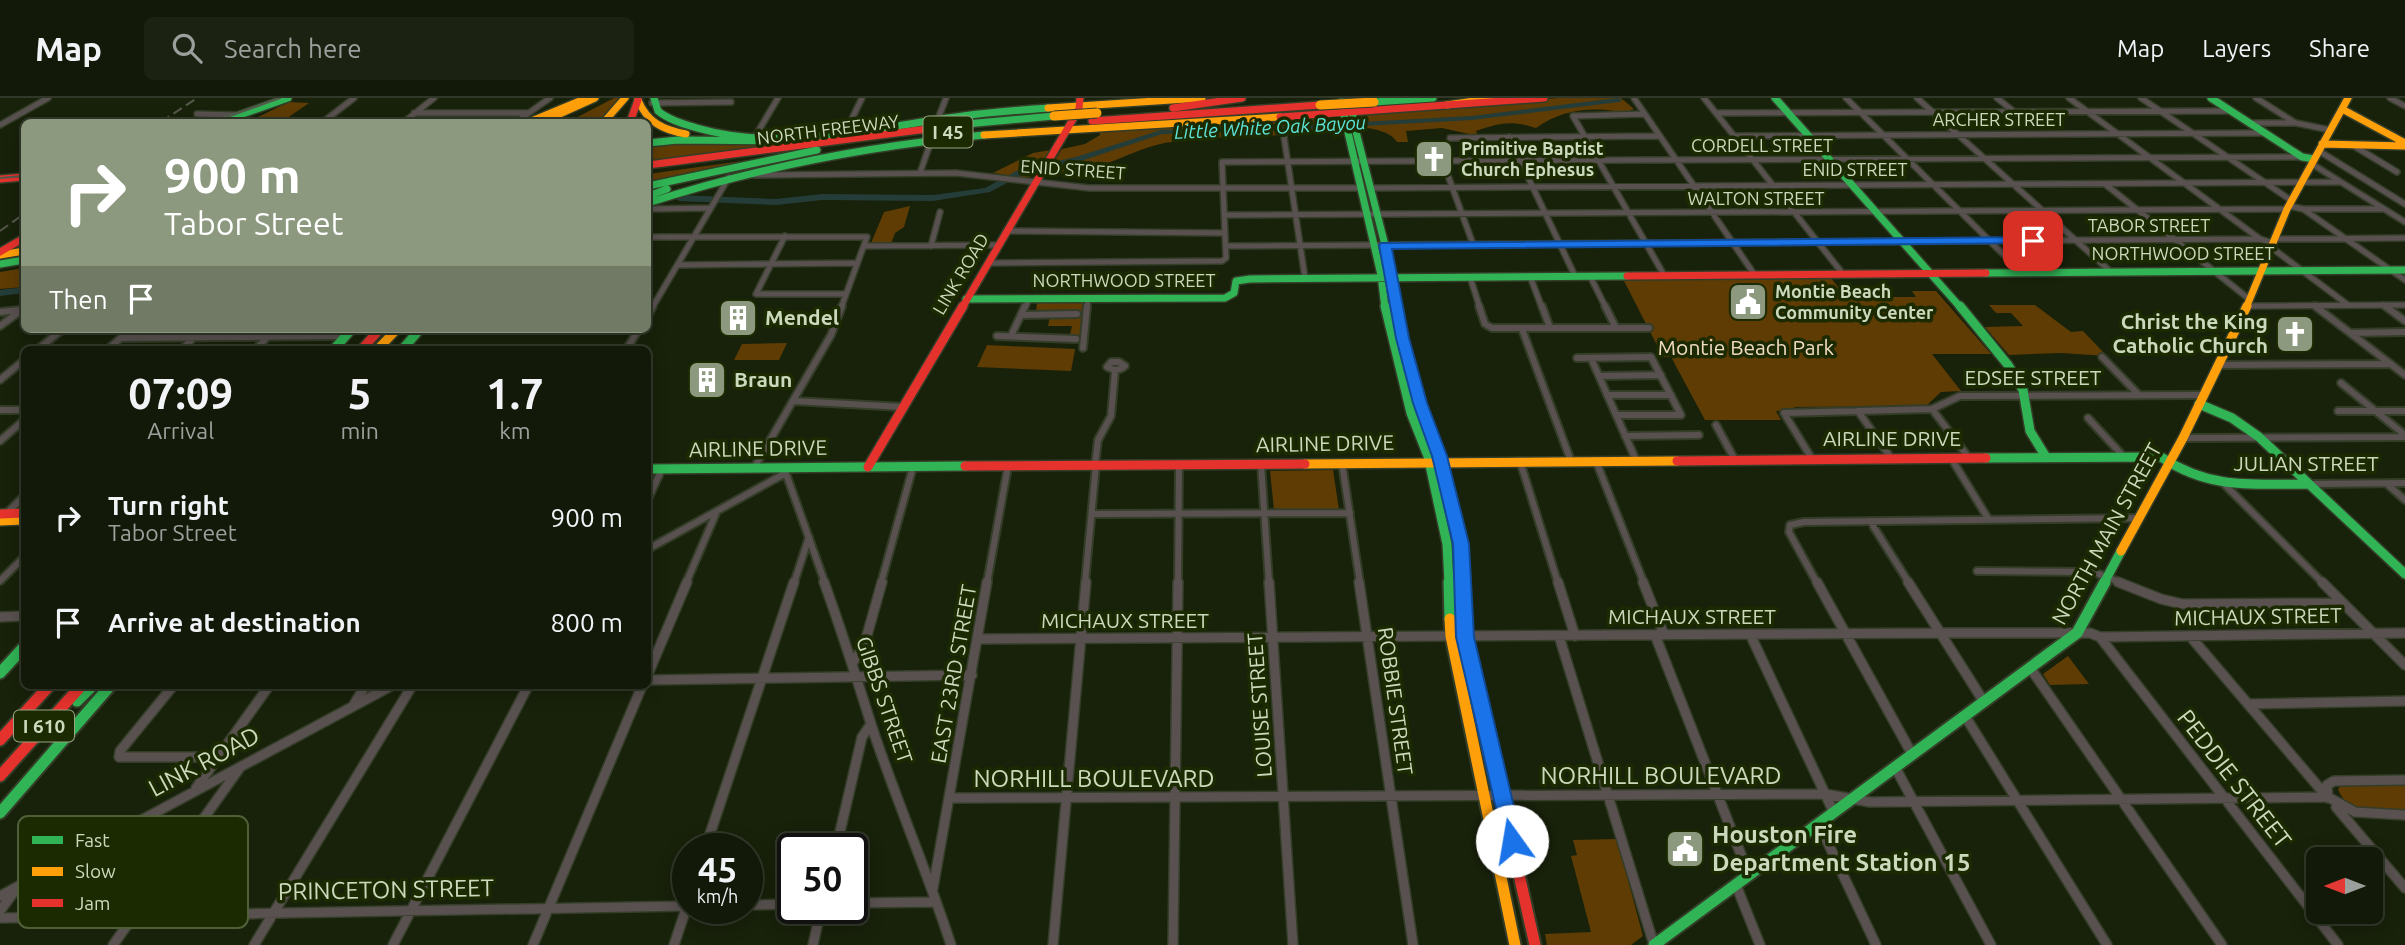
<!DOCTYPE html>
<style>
body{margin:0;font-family:Ubuntu,sans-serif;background:#1b2212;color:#f1f3f6;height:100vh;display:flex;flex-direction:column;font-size:26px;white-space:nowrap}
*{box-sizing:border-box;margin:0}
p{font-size:23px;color:#9ca09c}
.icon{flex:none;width:38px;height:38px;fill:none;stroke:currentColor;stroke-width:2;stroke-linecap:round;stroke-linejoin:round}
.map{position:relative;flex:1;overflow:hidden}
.sheet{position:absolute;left:21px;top:248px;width:630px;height:343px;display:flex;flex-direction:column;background:#121908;border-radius:10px;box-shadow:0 4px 18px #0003,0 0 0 2px #313829}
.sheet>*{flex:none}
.top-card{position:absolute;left:21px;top:21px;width:630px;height:214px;border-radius:10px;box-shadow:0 4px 18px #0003,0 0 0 2px #313829;background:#8c997e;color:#fff;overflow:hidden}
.needle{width:46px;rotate:270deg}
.tools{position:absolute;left:2306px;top:749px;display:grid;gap:14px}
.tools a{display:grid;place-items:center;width:77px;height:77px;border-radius:10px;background:#121908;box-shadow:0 4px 18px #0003,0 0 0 2px #313829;font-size:35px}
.speed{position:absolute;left:672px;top:735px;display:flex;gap:14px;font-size:35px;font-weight:700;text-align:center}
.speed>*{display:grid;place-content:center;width:91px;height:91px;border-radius:50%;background:#121908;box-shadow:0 4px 18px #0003,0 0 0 2px #313829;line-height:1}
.speed small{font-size:18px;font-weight:400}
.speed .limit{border:4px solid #111;border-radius:10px;background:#fff;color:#111}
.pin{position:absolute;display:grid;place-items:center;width:60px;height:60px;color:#fff;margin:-30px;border-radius:14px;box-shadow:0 4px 10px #0006}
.me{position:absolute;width:77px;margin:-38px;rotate:347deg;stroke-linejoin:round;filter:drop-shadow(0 0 5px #0008)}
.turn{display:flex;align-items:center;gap:24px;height:147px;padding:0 28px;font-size:32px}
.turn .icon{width:91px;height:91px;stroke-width:2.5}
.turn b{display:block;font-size:49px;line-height:60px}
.then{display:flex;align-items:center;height:66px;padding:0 28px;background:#0003;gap:14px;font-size:26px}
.eta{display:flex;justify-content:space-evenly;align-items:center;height:119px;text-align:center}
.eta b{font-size:42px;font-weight:700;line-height:49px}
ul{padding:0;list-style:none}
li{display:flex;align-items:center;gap:21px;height:105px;padding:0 28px}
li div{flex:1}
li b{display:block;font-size:26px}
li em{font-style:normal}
header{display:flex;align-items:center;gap:42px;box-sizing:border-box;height:98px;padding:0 35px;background:#121908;border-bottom:2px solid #313829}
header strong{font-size:33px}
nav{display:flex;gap:38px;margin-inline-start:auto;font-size:24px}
.search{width:490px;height:63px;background:#1b2212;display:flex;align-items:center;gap:18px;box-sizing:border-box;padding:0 24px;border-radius:10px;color:#9ca09c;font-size:26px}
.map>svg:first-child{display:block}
.green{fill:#5e3c04}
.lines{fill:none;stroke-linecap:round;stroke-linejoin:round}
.river{fill:#243d39;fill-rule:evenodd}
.street-far2-casing{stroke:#343d28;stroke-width:8}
.street-far1-casing{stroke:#343d28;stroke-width:10}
.street-casing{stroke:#343d28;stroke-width:12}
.fast-far2-casing{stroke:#343d28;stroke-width:10}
.fast-far1-casing{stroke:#343d28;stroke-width:12}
.fast-casing{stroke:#343d28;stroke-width:15}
.slow-far2-casing{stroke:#343d28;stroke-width:10}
.slow-far1-casing{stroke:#343d28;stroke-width:12}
.slow-casing{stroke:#343d28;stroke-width:15}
.jam-far2-casing{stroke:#343d28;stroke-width:10}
.jam-far1-casing{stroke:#343d28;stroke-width:12}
.jam-casing{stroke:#343d28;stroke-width:15}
.street-far2{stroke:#58514f;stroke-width:5}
.street-far1{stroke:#58514f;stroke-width:6}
.street{stroke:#58514f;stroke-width:9}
.fast-far2{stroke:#30b455;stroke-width:7}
.fast-far1{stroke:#30b455;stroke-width:9}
.fast{stroke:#30b455;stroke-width:11}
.slow-far2{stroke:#ff9f0a;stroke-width:7}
.slow-far1{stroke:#ff9f0a;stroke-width:9}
.slow{stroke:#ff9f0a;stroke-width:11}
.jam-far2{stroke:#e5322d;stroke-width:7}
.jam-far1{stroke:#e5322d;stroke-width:9}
.jam{stroke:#e5322d;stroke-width:11}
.tram{stroke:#55574b;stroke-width:2}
.rail{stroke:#55574b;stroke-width:2;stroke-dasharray:10 5;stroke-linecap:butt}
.slow-bridge-casing{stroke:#343d28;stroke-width:11;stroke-linecap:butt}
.slow-bridge{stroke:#ff9f0a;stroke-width:9}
.route{fill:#1a73e8;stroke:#114b97;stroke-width:2}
.labels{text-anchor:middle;stroke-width:7;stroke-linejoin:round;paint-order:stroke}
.far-street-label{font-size:18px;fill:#cbd9bc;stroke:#1b2a01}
.far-poi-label{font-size:18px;font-weight:bold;fill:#cbd9bc;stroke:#1b2a01;text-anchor:start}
.far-water-label{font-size:19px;font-style:italic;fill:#5de4da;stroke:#1b2a01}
.shield{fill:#1b2a01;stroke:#96a484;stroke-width:2}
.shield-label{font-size:19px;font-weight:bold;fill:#cbd9bc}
.poi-label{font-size:21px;font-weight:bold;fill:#cbd9bc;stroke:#1b2a01;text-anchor:start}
.park-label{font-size:21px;fill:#f1dbc4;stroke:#1b2a01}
.street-label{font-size:21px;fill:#cbd9bc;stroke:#1b2a01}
.near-street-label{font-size:24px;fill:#cbd9bc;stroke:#1b2a01}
.near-poi-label{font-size:24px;font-weight:bold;fill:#cbd9bc;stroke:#1b2a01;text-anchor:start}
.key{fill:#1b2a01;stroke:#505f39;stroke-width:2}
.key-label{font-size:19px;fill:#cbd9bc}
</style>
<header>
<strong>Map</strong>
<div class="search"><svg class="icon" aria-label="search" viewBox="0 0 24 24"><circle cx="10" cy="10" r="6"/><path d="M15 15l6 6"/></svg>Search here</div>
<nav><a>Map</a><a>Layers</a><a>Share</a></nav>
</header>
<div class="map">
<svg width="2405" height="847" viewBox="0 0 2405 847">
<rect width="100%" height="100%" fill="#18210a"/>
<path class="green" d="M614,0H621L601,24H568Z
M1558,0H1621L1634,11C1625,16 1616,13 1606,12C1581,10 1557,15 1536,30C1512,22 1499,25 1476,33L1478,38L1442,30L1406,33L1408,44H1397C1390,33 1374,31 1362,29L1361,17L1370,14Z
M289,4L309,5L286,21L258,19Z
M1326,20L1336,24L1335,30L1287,37L1172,41V44C1135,47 1086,85 1047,74L1062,51L1085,46L1100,37L1099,30Z
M703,43L792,44V45L648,64V47Z
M1051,52L1035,77L1026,80L994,75L989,77L1033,55Z
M778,58L648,86V76Z
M910,108L904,129L895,135L891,146L871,145L884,114Z
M24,170V189L0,191V174Z
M1831,180L1846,199H1916L1912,193H1936L1991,256H1932L1961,293L1941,294L1926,308L1794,309L1795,312L1776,313L1781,322H1705L1671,259H1663L1623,181Z
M1037,204H1083L1080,240H1069L1072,228H1048L1050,218L1036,215Z
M1989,207H2035L2071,234L2083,233L2107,258L2061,255L2009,257L1985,229L2023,228L2011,215H1996Z
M787,245L779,262H734L742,246Z
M987,247L1075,251V252L1071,273L977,269Z
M1333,372L1339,412H1274L1270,373Z
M2068,558L2089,586L2050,587L2043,576Z
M2405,686V712C2383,712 2347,718 2338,691L2342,687Z
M1617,741L1643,838L1631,847H1547L1545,836L1591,834L1571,758L1577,757L1573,742Z"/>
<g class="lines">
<path class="river" d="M1617,0L1623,2L1619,4L1472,22L1288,32L1162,36L1081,63L1026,75L990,94L933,103L822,102L776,107L679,103L675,100L679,97L776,101L822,96L933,97L985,90L1020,71L1076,59L1161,32L1288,28L1472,18Z
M24,189V195L0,198V192Z"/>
<g class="street-far2-casing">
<path id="street-far2" d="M1634,0L1754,176
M1704,0L1843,176
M1846,0L2022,175
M1917,0L2111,174
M1997,0L2013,13
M2069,0L2260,141
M2141,0L2292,103
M2256,0L2294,24
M2390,0L2405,8
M652,5L731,4
M414,15H529
M1716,15L2231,13
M197,16L239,17
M1644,16L1573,18L1664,177
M938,21L946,0
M323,24L354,0
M404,24L434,0
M516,24L550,0
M2250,25H2296L2330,32
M0,27L48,0
M846,33L862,0
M756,37L778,0
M1734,38L2265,35
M1284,39L1305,180
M1509,39L1575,178
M1450,40L1659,38
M2354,48L2397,74
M2319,53L2405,106
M1443,64L1473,146
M2312,66L2405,124
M920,75L931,43
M753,77L956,75L1089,90H1360
M2105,86L2249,201
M1370,90L2340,84
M2289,108L2303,111H2382
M648,111L711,110
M2303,111L2405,182
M1225,117L2287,111
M1006,133L1225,135
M785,138L756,196H846
M648,139H867L841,210
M2275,141L2405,140
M864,148L998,147
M931,148L940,114
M1226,148L2260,141L2273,145
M2272,150L2348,207
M988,165L1222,163L1226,160L1222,64L2302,59
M678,167L857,165
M1530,178L1542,210
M1590,178L1606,210
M1470,179L1480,210
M2383,207L2387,210
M2247,208L2405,207
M2315,208L2318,210
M652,210L729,79
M1025,210L1029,201
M1087,210L1088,201"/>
</g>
<g class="street-far1-casing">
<path id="street-far1" d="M1479,208L1485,226L1492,230H1649
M1542,208L1550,230
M1605,208L1616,230
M2315,208L2405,277
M2385,208L2405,223
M0,214L20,212
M648,217L653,208
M1023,217L1077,216
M0,228L22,212
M1522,231L1571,363
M2350,235L2405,234
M997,238L1076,241
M1011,238L1025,208
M121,240L346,238
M1083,250L1087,208
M37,252L63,231
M107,252L131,231
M181,252L203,231
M255,252L275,231
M626,252L639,231
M2102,259L2139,297
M1577,260L1651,259L1681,317H1616
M1591,260L1636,362
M1111,264H1119L1125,268C1119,273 1114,273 1107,269Z
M2217,267L2391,266
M1599,278L1661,277
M0,282L24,262
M2341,285L2405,337
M1607,297H1671
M794,303L903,309
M1932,311L1969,360
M0,312H24
M1858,313L1891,360
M2338,313H2405
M1784,315L1932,311L1960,298L2203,297
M1784,315L1812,361
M2088,320L2124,359
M1716,327L1735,362
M1625,338L1699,337
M2183,340L2405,339
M0,343L24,322
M1951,360L1989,422
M1520,363L1558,485
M1596,363L1644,485
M1342,365L1360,485
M1261,366L1269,485
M1095,367L1098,342L1111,318L1115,273
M754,370L831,237L842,208
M784,370L825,485
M2224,386L2323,485
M2309,386L2405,385
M2387,386L2405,402
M648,401L662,371
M6,416L24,398
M1092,416L1350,415
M1870,423L1909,485
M648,451L784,376
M1977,473L2094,474L2122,485
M0,483L24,459
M686,485L717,413
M794,485L809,439
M881,485L913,369
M987,485L1008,368
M1085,485L1096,367
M1178,485L1179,366
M1817,485L1789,434L1790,427L1804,424L2140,420"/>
</g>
<g class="street-casing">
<path id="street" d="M824,484C841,531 856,578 871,626C895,700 927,772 951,847
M1269,484L1293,847
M1359,484L1413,847
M1558,484L1575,538
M1643,484L1664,537
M1817,484L1912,656
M1908,484L1984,604
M2118,484L2161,501L2182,506L2341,505
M2322,484L2405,567
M0,519L24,518
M1750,536L1834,715
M1655,537L1749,777
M1559,538L1654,847
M2190,538L2328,700
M2100,539L2338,847
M978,541L1940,535H2090L2100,539L2405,535
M853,564L864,548L882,484
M2031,571L2222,847
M648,576L687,484
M648,582L972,577
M173,588L120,653L119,659H217
M2249,606L2405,603
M353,608L365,588
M1965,618L2107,847
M1895,669L1991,847
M196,690L269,588
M2328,699L2327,687L2334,683L2405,682
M950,700L1825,696L1870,704L2328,699L2355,714L2405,717
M2336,709L2405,790
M1819,726L1876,847
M705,751L794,484
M836,751L862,639L871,626
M1736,787L1760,847
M933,790L987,484
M0,798L391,588
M852,805L936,804
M747,807L793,806
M0,813L16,791
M0,820L688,808
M113,847L239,671
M254,847L412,588
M393,847L528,588
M533,847L642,588
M674,847L688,805
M813,847L821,810
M1053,847L1086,484
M1173,847L1178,484"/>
</g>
<g class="fast-far2-casing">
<path id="fast-far2" d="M654,0L658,13C669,22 684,26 697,30C783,55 876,29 963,18C991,14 1020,12 1048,10
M1343,0L1344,17L1381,177L1385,210
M1353,0V22L1385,147L1396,210
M1775,0L1961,210
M2211,0L2302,59L2314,61
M1374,4L1433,0
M220,24L288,0
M966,26L1054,18
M648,45L678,42L780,43
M648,88L817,52
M648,98L667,91
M648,105C758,69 869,48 984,37
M0,166L24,162
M1986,175L2405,172
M966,201L1225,200L1234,195L1236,183L1250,181L1627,178"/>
</g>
<g class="fast-far1-casing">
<path id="fast-far1" d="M1385,208L1411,315L1428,358L1447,446L1449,485
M1396,208L1416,293L1440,357L1461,446L1463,485
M1960,208L2008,267L2023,292L2030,333L2046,359
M333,252L352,231
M402,252L420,231
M2199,306L2232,320L2259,339L2405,476
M1986,360L2161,359C2210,392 2253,386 2309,386
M648,371L965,368
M2104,485L2121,453"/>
</g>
<g class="fast-casing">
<path id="fast" d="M1449,484L1450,521
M1463,484L1465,539L1472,570
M0,575L24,549
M77,603L92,588
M0,715L110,588
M1654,847L2077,535L2105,484"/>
</g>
<g class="slow-far2-casing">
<path id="slow-far2" d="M638,2C647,24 663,32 686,36
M1447,7L1494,0
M1048,10L1202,0
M2342,11L2405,45
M529,24L587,0
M542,24L595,0
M604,24L625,0
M984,37L1280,19
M2322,46L2405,48
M0,157L24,153
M2246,210L2287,111L2348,0"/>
</g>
<g class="slow-far1-casing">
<path id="slow-far1" d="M377,252L397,231
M1305,366L1677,363
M0,423L24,422
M2121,453L2183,340L2247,208"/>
</g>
<g class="slow-casing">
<path id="slow" d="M1450,521L1451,538L1515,847"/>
</g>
<g class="jam-far2-casing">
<path id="jam-far2" d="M1173,10L1242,0
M1280,19L1544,0
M1092,23L1320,7
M630,24L638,2
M648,67L966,26
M0,81L24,79
M0,154L24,140
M1627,178L1986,175
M962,210L1079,11L1080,0"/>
</g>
<g class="jam-far1-casing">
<path id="jam-far1" d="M361,252L380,231
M1677,363L1986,360
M965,368L1305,366
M868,369L963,208
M0,416L24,415"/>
</g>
<g class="jam-casing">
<path id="jam" d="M1472,570L1535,847
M0,642L49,588
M0,678L81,588"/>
</g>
<use href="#street-far2" class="street-far2"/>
<use href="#street-far1" class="street-far1"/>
<use href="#street" class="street"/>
<use href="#fast-far2" class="fast-far2"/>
<use href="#fast-far1" class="fast-far1"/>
<use href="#fast" class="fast"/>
<use href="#slow-far2" class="slow-far2"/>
<use href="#slow-far1" class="slow-far1"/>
<use href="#slow" class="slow"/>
<use href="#jam-far2" class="jam-far2"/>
<use href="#jam-far1" class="jam-far1"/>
<use href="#jam" class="jam"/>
<path class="tram" d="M213,24L280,0
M0,80L24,78"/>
<path class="rail" d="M161,24L197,0
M0,133L24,116"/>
<g class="slow-bridge-casing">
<path id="slow-bridge" d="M1320,7L1374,4
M1054,18L1097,15"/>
</g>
<use href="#slow-bridge" class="slow-bridge"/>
</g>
<path class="route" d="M2033,139L2037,140V145L1392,151L1409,240L1427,305L1447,358L1469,446L1474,539L1522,743L1519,749L1512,751L1505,749L1456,539L1453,446L1432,358L1413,305L1396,240L1379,147L1381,145Z"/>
<defs>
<g id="church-square" transform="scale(2.0125)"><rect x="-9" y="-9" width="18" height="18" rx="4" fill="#8c997e" stroke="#1b2a01"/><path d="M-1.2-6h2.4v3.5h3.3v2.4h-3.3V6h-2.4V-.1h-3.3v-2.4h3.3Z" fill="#fff"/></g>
<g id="civic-square" transform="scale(2.0125)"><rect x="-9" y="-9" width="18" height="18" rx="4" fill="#8c997e" stroke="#1b2a01"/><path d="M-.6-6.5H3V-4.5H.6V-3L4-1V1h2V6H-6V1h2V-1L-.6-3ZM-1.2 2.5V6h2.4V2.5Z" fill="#fff"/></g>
<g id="building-square" transform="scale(2.0125)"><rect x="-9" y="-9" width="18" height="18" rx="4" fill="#8c997e" stroke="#1b2a01"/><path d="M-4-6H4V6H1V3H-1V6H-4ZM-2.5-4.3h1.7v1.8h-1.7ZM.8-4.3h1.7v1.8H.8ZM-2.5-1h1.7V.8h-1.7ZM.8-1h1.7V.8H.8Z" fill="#fff"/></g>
</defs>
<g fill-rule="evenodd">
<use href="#church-square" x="1434" y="61"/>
<use href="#civic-square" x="1748" y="204"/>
<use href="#building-square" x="738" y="220"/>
<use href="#church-square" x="2295" y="236"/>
<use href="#building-square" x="707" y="282"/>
<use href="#civic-square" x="1685" y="751"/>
</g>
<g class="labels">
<g class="far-street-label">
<text x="1999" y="28">ARCHER STREET</text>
<text transform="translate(828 32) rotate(-7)" y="6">NORTH FREEWAY</text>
<text x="1762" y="54">CORDELL STREET</text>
<text transform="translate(1073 72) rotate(4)" y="6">ENID STREET</text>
<text x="1855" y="78">ENID STREET</text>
<text x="1756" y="107">WALTON STREET</text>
<text x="2149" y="134">TABOR STREET</text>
<text x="2183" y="162">NORTHWOOD STREET</text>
<text transform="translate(961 176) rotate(-59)" y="6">LINK ROAD</text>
<text x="1124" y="189">NORTHWOOD STREET</text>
</g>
<g class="far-poi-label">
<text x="1461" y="57">Primitive Baptist<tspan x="1461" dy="21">Church Ephesus</tspan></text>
<text x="1775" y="200">Montie Beach<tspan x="1775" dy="21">Community Center</tspan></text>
</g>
<g class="far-water-label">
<text transform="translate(1270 29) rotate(-3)" y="7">Little White Oak Bayou</text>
</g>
<g class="shield">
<rect x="923.5" y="18.5" width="49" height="31" rx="5"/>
<rect x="14" y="612.5" width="60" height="31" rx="5"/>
</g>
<g class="shield-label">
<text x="948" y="41">I 45</text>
<text x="44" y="635">I 610</text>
</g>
<g class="poi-label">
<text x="765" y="227">Mendel</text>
<text x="2268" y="231" text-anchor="end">Christ the King<tspan x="2268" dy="24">Catholic Church</tspan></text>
<text x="734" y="289">Braun</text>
</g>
<g class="park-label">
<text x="1746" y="257">Montie Beach Park</text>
</g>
<g class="street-label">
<text x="2033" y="287">EDSEE STREET</text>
<text x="1892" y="348">AIRLINE DRIVE</text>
<text transform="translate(1325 346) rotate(-1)" y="7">AIRLINE DRIVE</text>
<text transform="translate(758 351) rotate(-1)" y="7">AIRLINE DRIVE</text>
<text x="2306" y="373">JULIAN STREET</text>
<text transform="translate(2107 436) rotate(-61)" y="7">NORTH MAIN STREET</text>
<text x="1692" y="526">MICHAUX STREET</text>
<text transform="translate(2258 519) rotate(-1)" y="7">MICHAUX STREET</text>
<text x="1125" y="530">MICHAUX STREET</text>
<text transform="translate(954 576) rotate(-80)" y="7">EAST 23RD STREET</text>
<text transform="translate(884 602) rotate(71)" y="7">GIBBS STREET</text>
<text transform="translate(1395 603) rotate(82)" y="7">ROBBIE STREET</text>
<text transform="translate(1260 607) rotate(-94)" y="7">LOUISE STREET</text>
</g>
<g class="near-street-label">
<text transform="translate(204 664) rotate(-28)" y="8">LINK ROAD</text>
<text x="1661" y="686">NORHILL BOULEVARD</text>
<text x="1094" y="689">NORHILL BOULEVARD</text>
<text transform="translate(2234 681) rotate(52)" y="8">PEDDIE STREET</text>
<text transform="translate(386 792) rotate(-1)" y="8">PRINCETON STREET</text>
</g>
<g class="near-poi-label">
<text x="1712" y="745">Houston Fire<tspan x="1712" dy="28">Department Station 15</tspan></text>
</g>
</g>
<rect x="18" y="718" width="230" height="112" rx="10" class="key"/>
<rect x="32" y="738" width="31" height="8" fill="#30b455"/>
<rect x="32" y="769" width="31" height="9" fill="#ff9f0a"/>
<rect x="32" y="801" width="31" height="8" fill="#e5322d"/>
<g class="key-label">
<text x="75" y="749">Fast</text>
<text x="75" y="780">Slow</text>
<text x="75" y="812">Jam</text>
</g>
</svg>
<div class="tools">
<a><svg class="needle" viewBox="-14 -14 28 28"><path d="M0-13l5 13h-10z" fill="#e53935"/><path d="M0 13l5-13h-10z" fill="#9ca09c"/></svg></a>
</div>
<div class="speed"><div>45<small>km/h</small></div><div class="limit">50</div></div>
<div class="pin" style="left:2033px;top:143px;background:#d93025"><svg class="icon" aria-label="arrive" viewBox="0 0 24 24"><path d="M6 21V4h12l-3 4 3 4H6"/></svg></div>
<svg class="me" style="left:1512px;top:743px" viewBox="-20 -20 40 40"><circle r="19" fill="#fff"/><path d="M0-13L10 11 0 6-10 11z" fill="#1a73e8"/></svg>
<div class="top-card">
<div class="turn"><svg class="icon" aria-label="right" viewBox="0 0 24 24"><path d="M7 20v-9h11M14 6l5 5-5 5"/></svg><div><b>900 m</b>Tabor Street</div></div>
<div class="then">Then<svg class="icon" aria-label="arrive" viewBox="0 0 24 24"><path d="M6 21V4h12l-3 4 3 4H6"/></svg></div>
</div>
<section class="sheet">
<div class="eta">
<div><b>07:09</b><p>Arrival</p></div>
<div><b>5</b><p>min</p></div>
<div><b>1.7</b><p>km</p></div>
</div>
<ul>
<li><svg class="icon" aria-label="right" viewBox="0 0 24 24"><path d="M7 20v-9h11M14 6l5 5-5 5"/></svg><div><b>Turn right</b><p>Tabor Street</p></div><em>900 m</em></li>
<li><svg class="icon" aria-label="arrive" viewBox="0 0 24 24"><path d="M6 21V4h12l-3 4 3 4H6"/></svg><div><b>Arrive at destination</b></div><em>800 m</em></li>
</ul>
</section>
</div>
